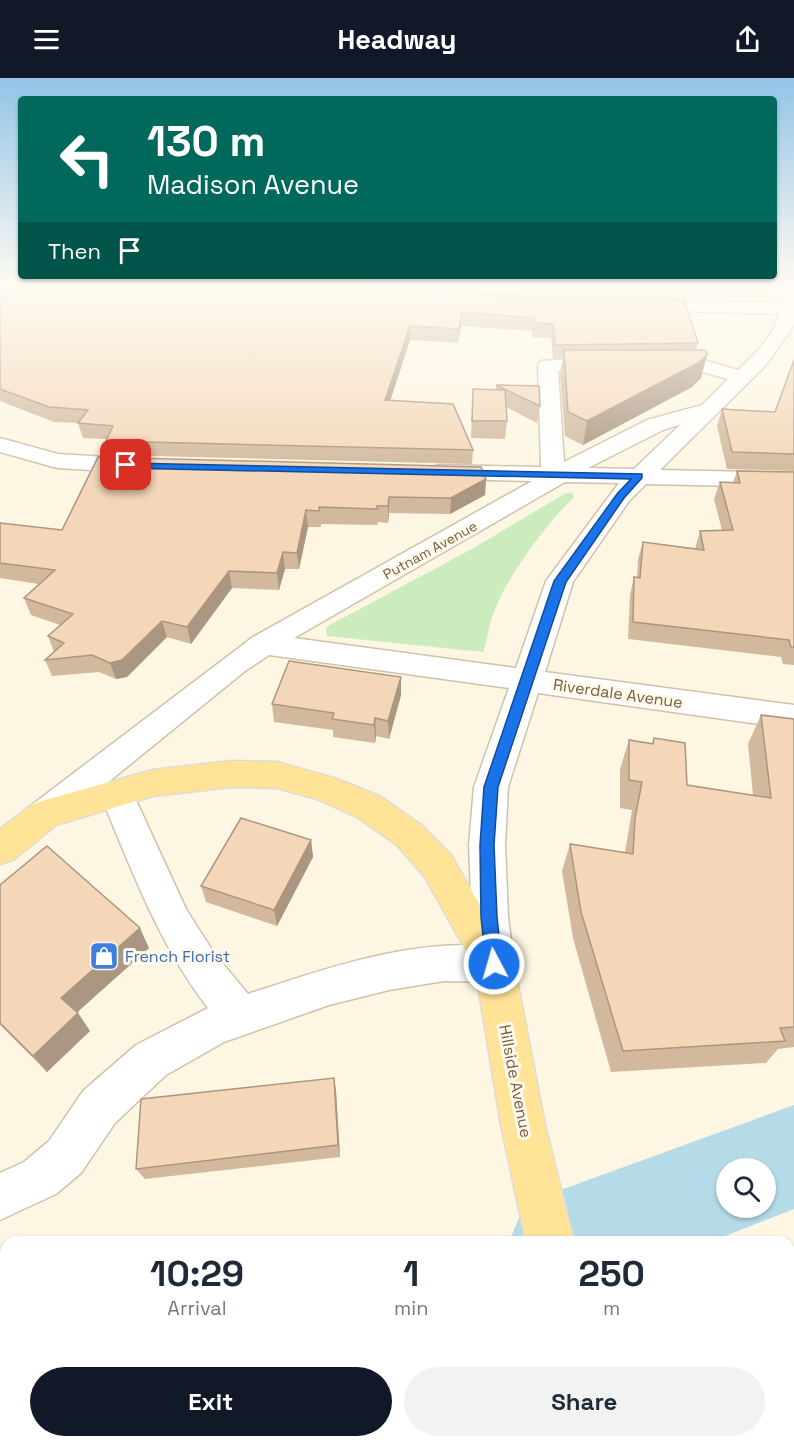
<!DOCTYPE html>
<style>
body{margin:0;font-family:"Space Grotesk",sans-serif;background:#f2f2f3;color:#1f2937;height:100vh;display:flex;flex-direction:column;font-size:22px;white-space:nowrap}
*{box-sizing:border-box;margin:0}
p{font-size:20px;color:#747a83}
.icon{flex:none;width:33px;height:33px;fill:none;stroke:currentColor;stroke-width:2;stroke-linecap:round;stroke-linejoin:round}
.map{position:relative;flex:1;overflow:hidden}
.sheet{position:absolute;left:0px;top:1158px;width:795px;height:212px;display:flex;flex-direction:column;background:#fff;border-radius:18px 18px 0 0;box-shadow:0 2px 4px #0004}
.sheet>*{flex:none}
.hud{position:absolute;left:18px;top:18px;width:759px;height:183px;border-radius:6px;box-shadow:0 2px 4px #0004;background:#00695c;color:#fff;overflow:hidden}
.buttons{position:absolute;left:716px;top:1080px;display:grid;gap:12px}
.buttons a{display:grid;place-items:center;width:60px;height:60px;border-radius:50%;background:#fff;box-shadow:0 2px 4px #0004;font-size:30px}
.pin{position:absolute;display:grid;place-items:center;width:51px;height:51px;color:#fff;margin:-26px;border-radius:12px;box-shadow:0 3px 9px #0006}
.me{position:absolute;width:66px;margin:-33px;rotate:354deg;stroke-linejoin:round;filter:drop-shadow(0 0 4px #0008)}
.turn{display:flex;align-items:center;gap:21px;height:126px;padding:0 30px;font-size:27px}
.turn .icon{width:78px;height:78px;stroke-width:2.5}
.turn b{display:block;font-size:42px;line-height:51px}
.then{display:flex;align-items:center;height:57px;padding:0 30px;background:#0003;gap:12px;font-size:22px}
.eta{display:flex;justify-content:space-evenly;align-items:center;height:102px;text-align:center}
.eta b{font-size:36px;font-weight:800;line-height:42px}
.button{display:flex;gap:12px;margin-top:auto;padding:12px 30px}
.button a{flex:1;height:69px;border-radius:36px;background:#111827;color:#fff;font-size:24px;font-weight:800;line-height:69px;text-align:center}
.button a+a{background:#f2f2f3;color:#1f2937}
header{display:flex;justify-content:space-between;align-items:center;height:78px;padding:0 30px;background:#111827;color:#fff;font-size:27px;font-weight:800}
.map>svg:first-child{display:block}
.green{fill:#ccecc0}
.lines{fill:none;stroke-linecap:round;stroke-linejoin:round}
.river{fill:#b5dbe8;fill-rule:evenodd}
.minor-casing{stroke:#d1c1ab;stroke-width:3}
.major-casing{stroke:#e1dbd7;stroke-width:3}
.minor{fill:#fff;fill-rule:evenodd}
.major{fill:#ffe497;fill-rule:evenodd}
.wall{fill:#d2b99e}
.shaded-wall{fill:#ab9681}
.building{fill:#f4d7b8;stroke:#ab9681;stroke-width:1.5}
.route{fill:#1a73e8;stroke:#114b97;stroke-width:1.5}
.labels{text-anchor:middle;stroke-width:6;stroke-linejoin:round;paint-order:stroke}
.far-street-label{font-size:14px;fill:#765d47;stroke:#fff9e9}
.street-label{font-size:16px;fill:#765d47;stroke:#fff9e9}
.shop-label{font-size:16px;fill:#366cbe;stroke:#fff9e9;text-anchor:start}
</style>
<header><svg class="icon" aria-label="menu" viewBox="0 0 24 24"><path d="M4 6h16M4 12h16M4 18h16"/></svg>Headway<svg class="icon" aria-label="share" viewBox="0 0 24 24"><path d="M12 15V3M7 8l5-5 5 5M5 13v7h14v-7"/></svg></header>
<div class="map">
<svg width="794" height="1369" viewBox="0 0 794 1369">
<rect width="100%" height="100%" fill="#fdf6e2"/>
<path class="green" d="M566,415H572L574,419C544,449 504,501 491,543C488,553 487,564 483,574L327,558L326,549L472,471Z"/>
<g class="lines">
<path class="river" d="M794,1027V1131L710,1164H509L525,1125ZM726,1090H765V1130H726Z
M6,1310V1364H90L88,1369H0V1313Z"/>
<g class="minor-casing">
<path id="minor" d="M783,207H794V247L766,287L660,392L794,395V409L646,406L629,423L573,504L545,594L794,627V651L538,615L508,709L505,767L508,839L514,886L508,899L494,904L444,903L389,912L329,927L224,964L166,997L115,1045L81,1095L56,1116L0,1142V1095L24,1084L49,1063L83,1013L136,967L208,930C158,865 131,790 100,716L105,707L57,746L45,750L33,746L28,736L33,726L253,559L532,403L440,401L432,399L428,394L432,389L440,387L541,389L538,287L541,283L608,279L615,281L618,285L615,289L608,291L558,293L564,384L647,342L702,327L728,301L699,293L652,290L649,286L652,282L700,281L738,292C753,278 776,256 779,236L642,232L636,231L633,227L636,223L780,225ZM681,346L634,391L588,390L663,352ZM565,404L619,405L546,503L516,590L294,560ZM269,577L509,610L474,709L469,767L473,867C395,866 321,892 248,916L214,875L186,831L129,707L117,703L106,706L245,593Z
M0,360L58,376L140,381L148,383L152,388L148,393L140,395L57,390L0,374Z"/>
</g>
<g class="major-casing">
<path id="major" d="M231,683L277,684L337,701L381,719L421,747L451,777L514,886L545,1047L574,1164H526L501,1047L475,889L425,799L397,767L357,739L317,721L277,710L231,709L153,718L56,747L13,782L0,786V751L33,726L45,722L153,692Z
M572,1364H626L628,1369H572Z"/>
</g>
<use href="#minor" class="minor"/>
<use href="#major" class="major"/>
</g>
<path class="wall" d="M0,207H346L698,265L696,272L701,300L692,309L583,367L565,358L560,295L563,280L553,281L551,260L532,259V253L461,248L458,265L410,262L390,322L473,372L472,386L111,377L106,363L107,361L83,360L78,345L54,344L0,323Z
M365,207H772L767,220L677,216L676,220L483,216Z
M794,282V393L727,391L717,348L722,331L775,334Z
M496,307L540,328L537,345L506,329L507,343L505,361L471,360L473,311L496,312Z
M737,393L794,394V587L783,586L781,579L628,561L630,517L634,499L637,500L638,481L643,464L695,471L700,453L722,452L714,421L720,404H733Z
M486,401L485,417L450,436L389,435L388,445L378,444L377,447L321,446V449H308L299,491H285L279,512L232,510L191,566L167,559L127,599L116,601L99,594L52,598L45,582L54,574L48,558L60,547L31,537L24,520L39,506L0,500V445L62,452Z
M401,599V617L389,661L376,658L375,665L333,659V652L274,644L272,626Z
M761,637L794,641V969L778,971L766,985L611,994L573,860L562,793L570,766L625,774L632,732L620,730V691L629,662L652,665L654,660L687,707L753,717L748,666Z
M311,762L313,779L277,848L206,824L201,808Z
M0,807L149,870L77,934L90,953L47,994L0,947Z
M334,1000L336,1013L340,1079L145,1101L136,1091Z"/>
<path class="shaded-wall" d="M462,234L461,248L458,265L459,251Z
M410,248V262L386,336L385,322Z
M707,277L701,300L692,309L583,367L587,343Z
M486,401L485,417L450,436L451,420Z
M389,419V435L388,445V428Z
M306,432L308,449L299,491L297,475Z
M283,474L285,491L279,512L277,495Z
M229,493L232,510L191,566L187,549Z
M162,543L167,559L127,599L116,601L110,585Z
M401,599V617L389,661L388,643Z
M375,640L376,658L375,665L374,647Z
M311,762L313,779L277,848L274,832Z
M140,850L149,870L73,938L61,920Z
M78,935L90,953L47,994L33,978Z
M334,1000L336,1013L340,1079L338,1067Z"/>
<path class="building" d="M0,207H346L484,217L684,222L698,265L555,267L553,246L534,245V240L462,234L459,251L410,248L385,322L453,326L473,372L106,363L113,348L78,345L88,332L49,329L0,311Z
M564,272H706L707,277L698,285L587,343L568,334Z
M794,282V376L732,374L722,331L775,334Z
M496,307L539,308L540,328Z
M473,311L505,312L507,343H472Z
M98,379L481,389L486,401L451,420L389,419L388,428H377V431L319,429V433L306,432L297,475L283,474L277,495L229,493L187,549L162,543L122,582L110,585L92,577L45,582L64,565L48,558L73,536L24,520L55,492L0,485V445L62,452Z
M737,393L794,394V569H791L789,562L633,544L634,499L640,500L643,464L704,472L700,453L733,452L720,404L740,405Z
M289,583L401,599L388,643L375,640L374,647L332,641L334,635L272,626Z
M761,637L794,641V949L780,950L785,963L623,973L581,834L570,766L633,776L635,740L642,704L629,702V662L653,666L654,660L685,665L687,707L771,720Z
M241,740L311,762L274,832L201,808Z
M47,768L140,850L61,920L78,935L33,978L0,945V807Z
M334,1000L338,1067L136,1091L141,1021Z
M371,1364H374L376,1369H362Z"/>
<linearGradient id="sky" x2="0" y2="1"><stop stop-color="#93c4e8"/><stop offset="0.52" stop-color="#fefbf2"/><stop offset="1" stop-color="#fefbf2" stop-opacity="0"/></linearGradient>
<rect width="794" height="398" fill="url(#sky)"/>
<path class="route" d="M126,385L642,396V400L624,420L566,504L498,709L494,767L497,839L502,886L500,891L494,894L488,891L486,886L481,839L480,767L484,709L554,503L617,416L631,401L123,390V385Z"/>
<defs>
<g id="shop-square" transform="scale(1.5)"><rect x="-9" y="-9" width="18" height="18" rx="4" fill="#3f7fe0" stroke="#fff9e9"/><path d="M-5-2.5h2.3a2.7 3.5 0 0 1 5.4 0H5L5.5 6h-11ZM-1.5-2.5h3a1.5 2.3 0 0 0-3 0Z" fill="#fff"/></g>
</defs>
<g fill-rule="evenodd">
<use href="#shop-square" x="104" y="878"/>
</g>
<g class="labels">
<g class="far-street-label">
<text transform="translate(430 472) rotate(-29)" y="5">Putnam Avenue</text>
</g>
<g class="street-label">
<text transform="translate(618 615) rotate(8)" y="6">Riverdale Avenue</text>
<text transform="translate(516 1003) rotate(79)" y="6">Hillside Avenue</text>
</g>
<g class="shop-label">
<text x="125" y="884">French Florist</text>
</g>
</g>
</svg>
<div class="buttons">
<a><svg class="icon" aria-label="search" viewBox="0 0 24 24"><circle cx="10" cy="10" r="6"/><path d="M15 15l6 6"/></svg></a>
</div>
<div class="pin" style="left:126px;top:387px;background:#d93025"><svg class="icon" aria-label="arrive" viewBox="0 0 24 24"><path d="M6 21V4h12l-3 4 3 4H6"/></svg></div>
<svg class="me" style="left:494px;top:886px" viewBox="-20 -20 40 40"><circle r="17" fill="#1a73e8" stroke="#fff" stroke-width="3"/><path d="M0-11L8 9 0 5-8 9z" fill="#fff"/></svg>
<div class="hud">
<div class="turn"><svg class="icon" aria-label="left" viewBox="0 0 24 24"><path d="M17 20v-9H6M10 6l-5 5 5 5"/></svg><div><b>130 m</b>Madison Avenue</div></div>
<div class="then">Then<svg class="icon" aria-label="arrive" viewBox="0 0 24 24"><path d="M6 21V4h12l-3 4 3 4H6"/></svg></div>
</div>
<section class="sheet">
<div class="eta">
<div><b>10:29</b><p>Arrival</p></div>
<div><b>1</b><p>min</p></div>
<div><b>250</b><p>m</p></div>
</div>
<div class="button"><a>Exit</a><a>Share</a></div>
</section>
</div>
